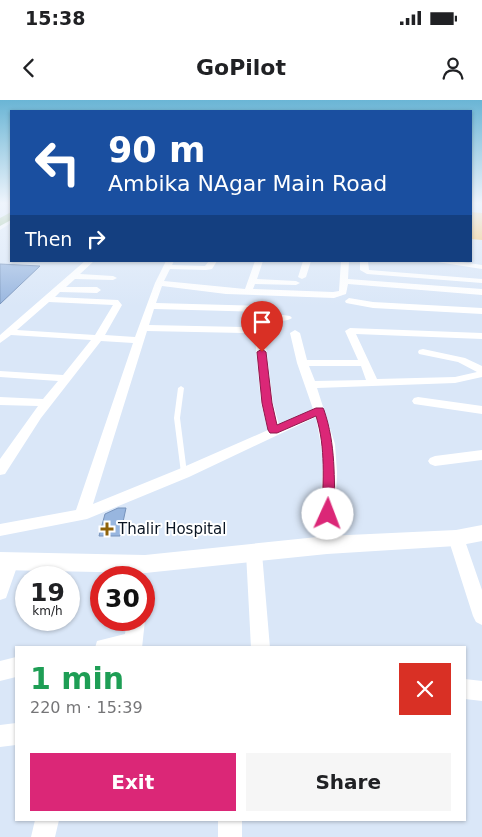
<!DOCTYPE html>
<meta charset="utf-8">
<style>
body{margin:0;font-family:"DejaVu Sans",sans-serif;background:#f6f6f6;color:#202124;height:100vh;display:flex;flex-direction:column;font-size:19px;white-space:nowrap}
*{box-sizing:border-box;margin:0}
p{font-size:16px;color:#757577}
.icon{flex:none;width:28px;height:28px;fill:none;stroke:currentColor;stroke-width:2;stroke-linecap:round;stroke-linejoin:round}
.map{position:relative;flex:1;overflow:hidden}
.sheet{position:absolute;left:15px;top:546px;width:451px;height:175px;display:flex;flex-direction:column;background:#fff;border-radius:0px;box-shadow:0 1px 4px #0004}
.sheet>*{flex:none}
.banner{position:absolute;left:10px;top:10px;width:462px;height:152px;border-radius:0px;box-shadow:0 1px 4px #0004;background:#1a4fa0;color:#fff;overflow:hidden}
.speed{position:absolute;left:15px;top:466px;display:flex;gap:10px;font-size:25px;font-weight:700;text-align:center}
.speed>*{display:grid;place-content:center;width:65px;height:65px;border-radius:50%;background:#fff;box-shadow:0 1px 4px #0004;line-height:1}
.speed small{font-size:12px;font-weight:400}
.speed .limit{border:8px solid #d22;background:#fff;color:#111}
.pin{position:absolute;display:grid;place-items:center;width:42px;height:42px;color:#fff;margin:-51px -21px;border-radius:50% 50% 50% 0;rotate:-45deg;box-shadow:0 0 5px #0007}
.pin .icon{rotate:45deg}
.me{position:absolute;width:55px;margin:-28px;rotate:2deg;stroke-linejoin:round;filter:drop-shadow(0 0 4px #0008)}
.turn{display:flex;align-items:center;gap:18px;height:105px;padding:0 15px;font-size:22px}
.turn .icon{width:65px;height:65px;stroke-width:2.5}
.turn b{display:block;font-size:35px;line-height:42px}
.then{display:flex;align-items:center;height:48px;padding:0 15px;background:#0003;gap:10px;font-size:19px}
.round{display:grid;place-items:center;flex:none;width:52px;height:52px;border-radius:0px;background:#f6f6f6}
.headline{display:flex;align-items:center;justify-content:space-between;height:85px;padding:0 15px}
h1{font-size:30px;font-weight:800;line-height:38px;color:#1e9e55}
.primary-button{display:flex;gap:10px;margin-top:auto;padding:10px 15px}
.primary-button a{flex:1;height:58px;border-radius:0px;background:#db2777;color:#fff;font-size:20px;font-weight:800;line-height:58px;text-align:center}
.primary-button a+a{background:#f6f6f6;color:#202124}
.status{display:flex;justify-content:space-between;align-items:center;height:35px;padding:0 25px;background:#fff;direction:ltr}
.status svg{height:14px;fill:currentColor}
header{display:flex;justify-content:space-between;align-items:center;height:65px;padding:0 15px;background:#fff;font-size:22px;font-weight:800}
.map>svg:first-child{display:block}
.green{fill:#faba50}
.building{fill:#98b6df;stroke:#7793bb}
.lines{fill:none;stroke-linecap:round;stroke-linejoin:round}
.service{fill:#fff;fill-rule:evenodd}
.minor{fill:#fff;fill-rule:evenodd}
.tertiary{fill:#fff;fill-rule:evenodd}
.trunk{fill:#84b270;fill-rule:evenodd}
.route{fill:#db2777;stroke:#8e194d}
.poi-dot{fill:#8f620a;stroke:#fff;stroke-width:2}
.labels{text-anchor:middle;stroke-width:4;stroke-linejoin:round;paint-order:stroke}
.poi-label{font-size:15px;fill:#091422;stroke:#fff;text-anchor:start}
</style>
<div class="status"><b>15:38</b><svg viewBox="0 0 49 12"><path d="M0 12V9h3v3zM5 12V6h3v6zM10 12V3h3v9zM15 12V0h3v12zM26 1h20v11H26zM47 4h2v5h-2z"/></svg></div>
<header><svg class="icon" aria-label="back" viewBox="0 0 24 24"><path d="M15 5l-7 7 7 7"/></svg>GoPilot<svg class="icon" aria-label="person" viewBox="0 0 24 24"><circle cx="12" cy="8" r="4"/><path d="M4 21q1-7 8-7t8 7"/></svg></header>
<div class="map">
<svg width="482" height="737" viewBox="0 0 482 737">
<rect width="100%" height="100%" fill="#dae7f8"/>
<path class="green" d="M471,112L482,113V140L471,139Z"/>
<path class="building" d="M0,164L40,166L0,204Z
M118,408H126L120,436H99L105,414Z"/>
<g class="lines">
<path class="service" d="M181,286L184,288L180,318L187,373L184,376L181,373L174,318L178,288Z"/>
<path class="minor" d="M85,161H94L80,174L113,176L117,178L113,180L75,179L66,187H97L101,190L97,193L60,192L55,197L118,200L122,205L105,235L135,237L155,183L166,161H174L172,165L205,166L209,161H217L212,169L206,170L170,169L164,181L245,189L255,161H263L257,179L296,181L300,183L296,185L255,184L253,189L333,192L339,191L341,161H349L348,179L482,189V195L348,184L346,194L334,198L226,194L162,186L156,203L266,206L272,208L276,214L290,216L292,218C283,224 271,219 265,212L154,209L149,225L243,227L248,230L243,233L147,231L93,404L179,369L268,330L261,303L255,238L257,236H263L265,238L273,303L279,325L313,309L297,263L290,233L295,230L300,233L307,260H358L345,231L350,228L482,233V239L356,234L377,279L455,277L477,272L458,262L419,254L418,252L419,250L423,249L465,258L482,266V277L455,283L317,288L335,344L337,372L335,445L333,450L327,452L321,450L319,445L323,358L316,317L189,377L87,419L0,436V424L76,410L133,243L101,241L41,318L5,374L0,375V359L38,306L0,305V297L43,299L58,281L0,277V271L63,275L91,240L11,235L0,243V235ZM49,202L113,205L95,235L17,230ZM309,266H361L366,280L315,281Z
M303,161H311L306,177L302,179L298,177Z
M360,161H368L369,170L482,179V183L367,174L360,170Z
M431,161H455L482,165V169Z
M349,198L373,202L482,208V214L373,208L346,203L345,201Z
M418,297L482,306V314L414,304L412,301L414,298Z
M482,350V360L435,366L430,364L428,361L430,358L435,356Z
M456,431L462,433L464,438L482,490V525L476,522L473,516L448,438L450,433Z
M254,446L260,448L262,453L270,548H251L246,453L248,448Z
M11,454L17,456L19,461L6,498L0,500V468L5,456Z
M144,517L145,520L142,548H95L97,541L125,534L127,520H144Z
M16,557V577L0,581V561Z
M465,579L482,581V601L465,599Z
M16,623V645L0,647V625Z
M35,720H59L55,737H31Z
M218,720H242V737H218Z"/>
<path class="tertiary" d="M8,117H11V123L0,130V123Z
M482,425V441L456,446L327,454L145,473L0,470V452L145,455L327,436L456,430Z"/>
<path class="trunk" d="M11,112V120L0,126V118Z"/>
</g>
<linearGradient id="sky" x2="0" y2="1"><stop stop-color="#6ab5d5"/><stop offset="0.5" stop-color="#eef4fc"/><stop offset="1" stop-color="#eef4fc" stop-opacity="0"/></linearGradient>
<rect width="482" height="206" fill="url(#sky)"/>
<path class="route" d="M262,249L266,252L272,303L277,325L316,308H323L324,310C336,345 334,378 335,414L333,417H324L322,414C323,381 326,348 316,316L277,333H270L268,330L262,303L257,252Z"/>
<path class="poi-dot" d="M104.5 421.5h5v5h5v5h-5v5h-5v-5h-5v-5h5z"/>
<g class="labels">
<g class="poi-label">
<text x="118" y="434">Thalir Hospital</text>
</g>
</g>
</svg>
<div class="speed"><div>19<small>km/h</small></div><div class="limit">30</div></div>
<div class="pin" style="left:262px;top:252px;background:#d93025"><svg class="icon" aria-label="arrive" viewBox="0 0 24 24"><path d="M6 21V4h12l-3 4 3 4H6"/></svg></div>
<svg class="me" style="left:328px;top:414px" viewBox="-20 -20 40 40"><circle r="19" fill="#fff"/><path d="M0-13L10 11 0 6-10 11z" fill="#db2777"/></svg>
<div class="banner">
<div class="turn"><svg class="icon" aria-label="left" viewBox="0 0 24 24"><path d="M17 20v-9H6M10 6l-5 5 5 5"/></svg><div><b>90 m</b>Ambika NAgar Main Road</div></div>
<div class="then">Then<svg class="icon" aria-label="right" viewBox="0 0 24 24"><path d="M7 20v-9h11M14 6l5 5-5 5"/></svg></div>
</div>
<section class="sheet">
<div class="headline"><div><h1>1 min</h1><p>220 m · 15:39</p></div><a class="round" style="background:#d93025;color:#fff"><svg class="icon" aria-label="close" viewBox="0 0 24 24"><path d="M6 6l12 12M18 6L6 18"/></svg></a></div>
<div class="primary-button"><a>Exit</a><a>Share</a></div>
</section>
</div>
